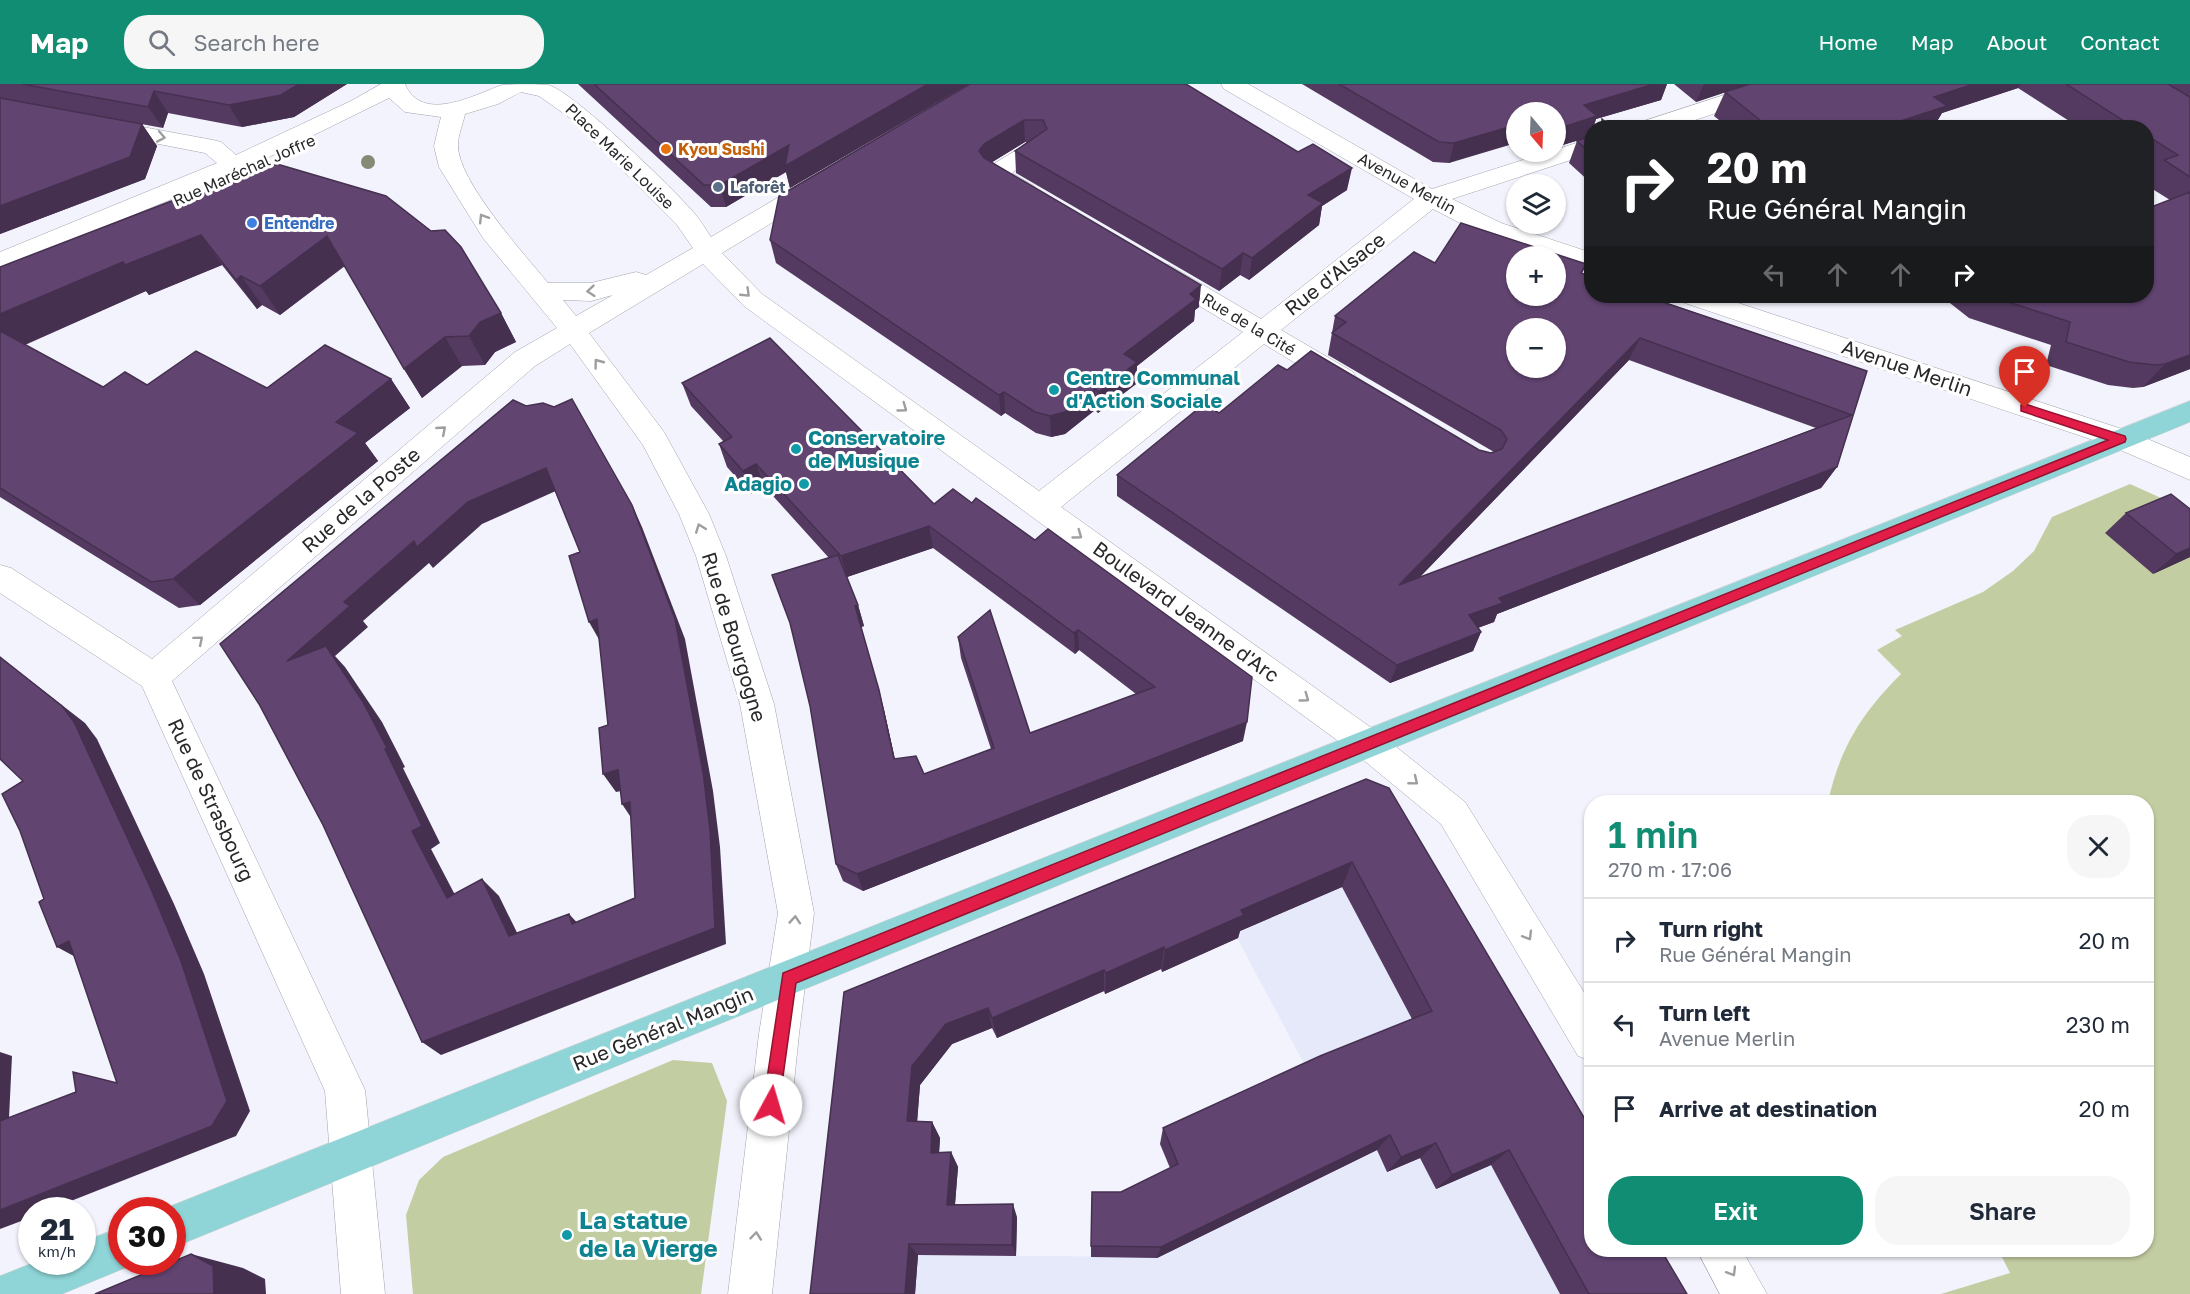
<!DOCTYPE html>
<meta charset="utf-8">
<style>
body{margin:0;font-family:"Golos Text",sans-serif;background:#f6f6f7;color:#1f2937;height:100vh;display:flex;flex-direction:column;font-size:22px;white-space:nowrap}
*{box-sizing:border-box;margin:0}
p{font-size:20px;color:#747a83}
.icon{flex:none;width:33px;height:33px;fill:none;stroke:currentColor;stroke-width:2;stroke-linecap:round;stroke-linejoin:round}
.map{position:relative;flex:1;overflow:hidden}
.panel{position:absolute;left:1584px;top:711px;width:570px;height:462px;display:flex;flex-direction:column;background:#fff;border-radius:24px;box-shadow:0 2px 4px #0004}
.panel>*{flex:none}
.top-card{position:absolute;left:1584px;top:36px;width:570px;height:183px;border-radius:24px;box-shadow:0 2px 4px #0004;background:#202124;color:#fff;overflow:hidden}
.needle{width:39px;rotate:161deg}
.buttons{position:absolute;left:1506px;top:18px;display:grid;gap:12px}
.buttons a{display:grid;place-items:center;width:60px;height:60px;border-radius:50%;background:#fff;box-shadow:0 2px 4px #0004;font-size:30px}
.speed{position:absolute;left:18px;top:1113px;display:flex;gap:12px;font-size:30px;font-weight:700;text-align:center}
.speed>*{display:grid;place-content:center;width:78px;height:78px;border-radius:50%;background:#fff;box-shadow:0 2px 4px #0004;line-height:1}
.speed small{font-size:15px;font-weight:400}
.speed .limit{border:9px solid #d22;background:#fff;color:#111}
.pin{position:absolute;display:grid;place-items:center;width:51px;height:51px;color:#fff;margin:-62px -26px;border-radius:50% 50% 50% 0;rotate:-45deg;box-shadow:0 0 6px #0007}
.pin .icon{rotate:45deg}
.me{position:absolute;width:66px;margin:-33px;rotate:6deg;stroke-linejoin:round;filter:drop-shadow(0 0 4px #0008)}
.turn{display:flex;align-items:center;gap:21px;height:126px;padding:0 24px;font-size:27px}
.turn .icon{width:78px;height:78px;stroke-width:2.5}
.turn b{display:block;font-size:42px;line-height:51px}
.lanes{display:flex;align-items:center;height:57px;padding:0 24px;background:#0003;justify-content:center;gap:30px;direction:ltr}
.lanes .off{opacity:.35}
.round{display:grid;place-items:center;flex:none;width:63px;height:63px;border-radius:24px;background:#f6f6f7}
.overview{display:flex;align-items:center;justify-content:space-between;height:102px;padding:0 24px}
h1{font-size:36px;font-weight:600;line-height:45px;color:#108d72}
.primary-button{display:flex;gap:12px;margin-top:auto;padding:12px 24px}
.primary-button a{flex:1;height:69px;border-radius:24px;background:#108d72;color:#fff;font-size:24px;font-weight:600;line-height:69px;text-align:center}
.primary-button a+a{background:#f6f6f7;color:#1f2937}
ul{padding:0;list-style:none}
li{display:flex;align-items:center;gap:18px;height:84px;padding:0 24px;border-top:2px solid #e0e1e3}
li div{flex:1}
li b{display:block;font-size:22px}
li em{font-style:normal}
header{display:flex;align-items:center;gap:36px;box-sizing:border-box;height:84px;padding:0 30px;background:#108d72;color:#fff}
header strong{font-size:28px}
nav{display:flex;gap:33px;margin-inline-start:auto;font-size:21px}
.search{width:420px;height:54px;background:#f6f6f7;display:flex;align-items:center;gap:15px;box-sizing:border-box;padding:0 21px;border-radius:24px;color:#747a83;font-size:22px}
.map>svg:first-child{display:block}
.built{fill:#e6e9f9}
.green{fill:#c3cda2}
.lines{fill:none;stroke-linecap:round;stroke-linejoin:round}
.minor-casing{stroke:#a2a4ac;stroke-width:1}
.major-casing{stroke:#d0d0d0;stroke-width:1}
.minor{fill:#fff;fill-rule:evenodd}
.major{fill:#8fd5d8;fill-rule:evenodd}
.tree{fill:#858a74}
.wall{fill:#543a61;fill-rule:evenodd}
.shaded-wall{fill:#45304f}
.building{fill:#624471;stroke:#45304f;stroke-width:1.5;fill-rule:evenodd}
.oneway{stroke:#9e9ea0}
.route{fill:#e11d48;stroke:#92132f;stroke-width:1.5}
.food-dot{fill:#e8710a;stroke:#fff;stroke-width:2}
.service-dot{fill:#5c6f8a;stroke:#fff;stroke-width:2}
.shop-dot{fill:#3f7fe0;stroke:#fff;stroke-width:2}
.culture-dot{fill:#0f9aa8;stroke:#fff;stroke-width:2}
.labels{text-anchor:middle;stroke-width:6;stroke-linejoin:round;paint-order:stroke}
.far-food-label{font-size:16px;font-weight:bold;fill:#c56008;stroke:#fff;text-anchor:start}
.far-street-label{font-size:16px;fill:#28282b;stroke:#fff}
.far-service-label{font-size:16px;font-weight:bold;fill:#4e5e75;stroke:#fff;text-anchor:start}
.far-shop-label{font-size:16px;font-weight:bold;fill:#366cbe;stroke:#fff;text-anchor:start}
.street-label{font-size:20px;fill:#28282b;stroke:#fff}
.culture-label{font-size:20px;font-weight:bold;fill:#0d838f;stroke:#fff;text-anchor:start}
.near-culture-label{font-size:24px;font-weight:bold;fill:#0d838f;stroke:#fff;text-anchor:start}
</style>
<header>
<strong>Map</strong>
<div class="search"><svg class="icon" aria-label="search" viewBox="0 0 24 24"><circle cx="10" cy="10" r="6"/><path d="M15 15l6 6"/></svg>Search here</div>
<nav><a>Home</a><a>Map</a><a>About</a><a>Contact</a></nav>
</header>
<div class="map">
<svg width="2190" height="1210" viewBox="0 0 2190 1210">
<rect width="100%" height="100%" fill="#f2f3fc"/>
<path class="built" d="M1355,722L1592,1166L1654,1210H825L829,1170L1159,1173L1201,1153L1310,991L1201,786Z"/>
<path class="green" d="M2130,400L2190,427V1210H1941L2010,1189L2000,1169L2007,1166H2146V718H1828C1840,664 1861,630 1901,590L1877,566L1902,552L1895,546L1983,508L2013,487L2034,467L2052,433Z
M673,976L712,979L727,1017L701,1210H413L406,1131L419,1096L443,1073Z"/>
<g class="lines">
<g class="minor-casing">
<path id="minor" d="M381,0H405C422,40 474,11 502,1C513,0 537,0 548,1C572,6 676,107 695,130C701,137 706,146 711,153L806,97L815,95L824,97L827,102L824,107L722,169L762,210L1039,407L1243,248L1151,193L1147,187L1151,181L1160,179L1169,181L1261,235L1414,115L1224,5L1221,0H1248L1432,105L1592,54V69L1452,115L1501,139L1592,169V186L1483,151L1433,125L1281,246L1353,288L1357,295L1353,302L1343,305L1333,302L1264,260L1061,423L1380,650L1465,718L1592,921V977L1578,972L1441,740L1356,670L744,222L703,180L589,249L664,348L709,430L726,472L774,620L814,829L799,950L772,1210H728L759,950L778,829L740,620L696,472L679,430L643,361L570,260L535,282L172,597L365,1006L385,1210H341L325,1007L142,602L0,509V481L11,484L152,575L515,268L557,244L483,154L439,83L434,62L441,33L405,28L389,14L261,77L264,81L260,86L237,88L0,186V168L217,79L205,69L97,48L93,43L97,38L105,36L213,56L221,58L236,71L351,17ZM521,8L539,12L570,34L677,141L693,164L646,191L636,188L591,199H548C525,171 457,96 458,61C458,51 463,40 465,30L498,20ZM613,211L576,232L563,216L591,217Z
M1758,0H1791L1788,5L1671,44H1635L1638,39Z
M1034,58L1042,60L1046,65L1012,89L1034,102L1037,107L1034,112C1018,116 992,103 983,89L987,84L1026,60Z
M1678,212H1717L2131,348L2190,373V396L2111,362L1682,218Z
M1697,1166H1742L1767,1210H1720Z"/>
</g>
<g class="major-casing">
<path id="major" d="M2190,317V338L172,1164V1126H161Z
M122,1143V1178L137,1179L62,1210H0V1192L35,1178H82V1158Z"/>
</g>
<use href="#minor" class="minor"/>
<use href="#major" class="major"/>
</g>
<circle class="tree" cx="368" cy="78" r="7"/>
<path class="wall" d="M0,0H347L294,33L242,43L168,29L163,44L125,37L142,40L157,62L145,95L0,150Z
M578,0H969L790,104L786,88L726,123H711Z
M970,0L1347,106L1322,122L1319,141L1249,196L1240,191L1219,207L1016,89L1015,67L1027,58H1025L992,78L1199,223L1195,226L1194,237L1137,282L1136,300L1098,329L1095,326L1065,350L1051,353L1036,349L1005,329L1001,332L776,179L770,156Z
M1302,0H1667L1661,16L1596,35L1593,44H1592L1589,53L1556,63V28L1449,79L1433,78Z
M1674,0H2190V285L2143,303L2133,304L2108,301L2046,281L2051,261L1969,234L1941,212H2146L2170,116L2146,101V97L2152,90L2146,87V44H2080L2018,4L1942,29L1933,44H1729L1714,32L1725,8L1696,18Z
M1592,52V100L1569,79L1577,57Z
M185,117L501,229L516,258L495,268L485,281L462,282L422,314L404,285L345,182L280,231L262,221L257,225L222,181L149,211L146,207L25,261L103,303L147,301L267,304L391,295L410,324L365,359L378,377L200,521L179,524L0,413V183Z
M1435,179L1586,180L1582,190L1867,287L1837,383L1821,404L1497,530L1494,538L1478,544L1481,548L1473,567L1390,599L1117,412V391L1219,329L1287,286L1479,366L1491,369L1494,368L1328,271L1335,232ZM1629,276L1816,344L1419,494Z
M682,299L934,420L1243,657L863,807L843,797L836,780L829,474L764,402L751,410L727,383L719,360L724,358L691,322ZM933,464L1075,570L1079,566L1136,610L1030,649L958,553L961,574L991,665L924,690L895,675L884,626L861,543L864,542L858,521L847,493Z
M2190,425V473L2153,490L2105,449L2126,429Z
M1366,695L1687,1210H1560L1491,1081L1436,1105L1420,1074L1387,1088L1377,1066L1157,1174L1091,1173V1162L1121,1108L1170,1084L1160,1060L1163,1044L1412,935L1342,803L1240,847L1238,854L1162,888L1161,885L1105,910L1104,907L997,954L992,944L952,960L920,1001L917,1037L932,1038L940,1054L939,1069L951,1068L958,1083L955,1120L1017,1133L1016,1172L918,1171L915,1210H810L844,908Z"/>
<path class="shaded-wall" d="M299,0H347L294,33L242,43L229,21Z
M928,0H969L790,104L786,88L726,123L720,101L789,61Z
M1654,0H1667L1661,16L1596,35L1593,44H1592L1589,53L1556,63V57L1560,44L1584,21Z
M1704,0H1751L1696,18Z
M1974,0H2021L2018,4L1942,29L1933,44H1879L1934,13Z
M154,7L168,29L163,44L148,23Z
M1024,36L1025,58L986,82L979,67L984,60Z
M142,40L157,62L145,95L0,150V122Z
M1516,41V59L1449,79L1454,59Z
M1352,84L1347,106L1322,122L1319,141L1249,196L1252,174L1308,111Z
M201,151L222,181L149,211L146,207L10,267L0,256V230L123,178Z
M327,152L345,181L280,231L260,202Z
M1243,169L1240,191L1219,207L1222,185Z
M241,192L262,221L257,225L236,196Z
M1201,201L1199,223L1195,226L1194,237L1137,282L1136,300L1098,329L1099,308L1124,270L1190,210Z
M501,229L516,258L495,268L485,281L469,252L480,238Z
M445,253L462,282L422,314L404,285Z
M1640,254L1629,276L1393,521L1399,501Z
M2190,271V285L2143,303L2165,280Z
M391,295L410,324L365,359L378,377L200,521L173,495L336,338Z
M1095,305V326L1065,350L1051,353L1050,332Z
M1004,308L1005,329L1001,332L999,311Z
M756,380L764,402L751,410L743,387Z
M1837,383L1821,404L1497,530L1494,538L1460,550L1469,531L1499,514Z
M546,384L558,406L482,440L433,484L429,479L363,537L368,543L335,572L345,583L382,638L405,683L403,684L440,759L431,765L465,830L447,814L287,577L344,518L414,457L468,418Z
M632,421L642,443L685,555L713,707L720,763L726,860L441,971L422,958L715,844Z
M929,442L933,464L847,493L841,472Z
M2190,464V473L2153,490L2176,470Z
M858,521L864,542L861,543L855,522Z
M597,535L601,559L589,538Z
M1078,546L1079,566L1075,570L1074,549Z
M1481,548L1473,567L1390,599L1397,581Z
M0,573L85,639L97,655L174,820L204,890L250,1027L236,1052L48,1126H32V1133L0,1145V1126L212,1042Z
M879,606L884,626L899,694L894,675Z
M1247,638L1243,657L863,807L857,790Z
M618,686L631,705L616,708L603,690Z
M630,718L634,738L622,720Z
M1352,778L1342,803L1240,847L1238,854L1162,888L1165,866L1241,826Z
M482,795L499,812L526,867L509,852Z
M569,830L584,846L572,840Z
M69,857L83,877L57,863Z
M1164,863L1161,885L1105,910L1106,889Z
M1104,886V907L997,954L992,934Z
M988,924L992,944L952,960L920,1001L916,1053L907,1037L912,982L946,940Z
M0,968L12,972L8,1055L0,1052Z
M932,1038L940,1054L938,1084L931,1069Z
M1390,1051L1377,1066L1157,1174L1161,1163Z
M1436,1059L1420,1074L1387,1088L1401,1073Z
M1509,1066L1491,1081L1436,1105L1452,1091Z
M951,1068L958,1083L954,1133L947,1121Z
M1013,1120L1017,1133L1016,1172L1012,1161Z
M909,1160L918,1171L915,1210H905Z
M191,1170L243,1184L265,1195L266,1210H214Z"/>
<path class="building" d="M22,0H299L281,11L229,21L154,7L148,23Z
M594,0H928L785,82L789,61L720,101H704Z
M970,0H1186L1298,68L1313,60L1352,84L1308,111L1323,119L1252,174L1243,169L1222,185L1015,67L1047,45L1043,36H1024L984,60L979,67L984,74L1201,201L1190,210L1196,215L1124,270L1137,278L1099,308L1095,305L1065,328L1050,332L1035,328L1004,308L999,311L770,156L779,112Z
M1339,0H1654L1584,21L1597,32L1560,44L1556,40V28H1516V41L1454,59L1439,58Z
M1750,0H1974L1934,13L1947,22L1879,44H1770L1725,8Z
M2066,0H2168L2190,13V93L2164,76L2178,71L2146,51V44H2135Z
M0,14L142,40L130,73L0,122Z
M1602,35L1612,44H1602Z
M1592,52V70L1577,57Z
M277,80L386,112L431,147L445,146L461,163L501,229L480,238L469,252L445,253L404,285L327,152L260,202L241,192L236,196L201,151L125,181L123,178L0,230V183L182,113L185,117Z
M2190,108V271L2165,280L2155,281L2129,278L2066,258L2070,238L1990,212H2146V125Z
M1461,139L1586,180L1581,189L1592,193V212H1645L1867,287L1837,383L1499,514L1503,519L1469,531L1481,548L1397,581L1117,391L1204,320L1219,329L1278,281L1287,286L1311,267L1479,366L1491,369L1502,365L1507,355L1501,346L1332,249L1346,238L1335,232L1414,168L1435,179ZM1516,172H1556V212H1516ZM1516,244H1556V284H1516ZM1640,254L1852,331L1399,501Z
M0,247L103,303L125,288L147,301L196,267L267,304L325,261L391,295L336,338L358,349L173,495L151,498L0,404Z
M770,254L934,420L953,405L972,419L976,414L1035,456L1048,445L1252,593L1247,638L857,790L836,780L810,622L790,539L772,491L838,471L858,521L855,522L879,606L894,675L916,672L924,690L994,664L958,553L990,526L1030,649L1155,603L1078,546L1074,549L929,442L841,472L756,380L743,387L719,360L732,353L682,299Z
M572,315L632,421L675,535L703,688L710,746L715,844L422,958L323,741L259,620L220,560L513,316L526,322L543,319L554,323ZM546,384L580,468L569,472L589,538L597,535L608,641L599,644L603,690L618,686L622,720L630,718L635,814L572,840L569,830L509,852L482,795L447,814L412,747L422,742L385,665L387,664L363,618L326,562L287,577L350,522L344,518L414,457L417,463L468,418Z
M2171,410L2190,425V464L2176,470L2126,429Z
M0,573L62,622L74,638L151,805L181,877L227,1017L212,1042L0,1126V1037L76,1008L73,988L117,999L69,857L57,863L39,818L44,815L20,747L2,710L23,697L0,675Z
M1366,695L1389,704L1592,1047V1166H1661L1687,1210H1589L1509,1066L1452,1091L1436,1059L1401,1073L1390,1051L1161,1163L1091,1162L1092,1108H1121L1178,1080L1163,1044L1320,972L1432,927L1352,778L1241,826L1244,831L1165,866L1164,863L1106,889L1104,886L992,934L988,924L946,940L912,982L907,1037L932,1038L931,1069L951,1068L947,1121L1013,1120L1012,1161L909,1160L905,1210H810L844,908Z
M191,1170L213,1182L214,1210H95Z"/>
<defs><path id="oneway-chevron" d="M-2-3.5L2.5 0L-2 3.5" fill="none" stroke-width="1.6" stroke-linecap="round" stroke-linejoin="round" transform="scale(1.5)"/></defs>
<g class="oneway">
<use href="#oneway-chevron" transform="translate(161 53) rotate(11)"/>
<use href="#oneway-chevron" transform="translate(483 134) rotate(-122)"/>
<use href="#oneway-chevron" transform="translate(591 207) rotate(175)"/>
<use href="#oneway-chevron" transform="translate(746 209) rotate(44)"/>
<use href="#oneway-chevron" transform="translate(598 279) rotate(-127)"/>
<use href="#oneway-chevron" transform="translate(903 324) rotate(36)"/>
<use href="#oneway-chevron" transform="translate(442 346) rotate(-41)"/>
<use href="#oneway-chevron" transform="translate(700 444) rotate(-111)"/>
<use href="#oneway-chevron" transform="translate(1078 451) rotate(36)"/>
<use href="#oneway-chevron" transform="translate(199 556) rotate(-40)"/>
<use href="#oneway-chevron" transform="translate(1305 614) rotate(36)"/>
<use href="#oneway-chevron" transform="translate(1414 697) rotate(39)"/>
<use href="#oneway-chevron" transform="translate(795 836) rotate(-86)"/>
<use href="#oneway-chevron" transform="translate(1528 852) rotate(59)"/>
<use href="#oneway-chevron" transform="translate(756 1152) rotate(-84)"/>
<use href="#oneway-chevron" transform="translate(1732 1188) rotate(59)"/>
</g>
<path class="route" d="M2025,320L2125,352L2126,355L2125,358L796,899L779,1021L777,1027L771,1029L765,1027L763,1021L783,889L2108,356L2021,327V321Z"/>
<circle class="food-dot" cx="666" cy="65" r="6"/>
<circle class="service-dot" cx="718" cy="103" r="6"/>
<circle class="shop-dot" cx="252" cy="139" r="6"/>
<g class="culture-dot">
<circle cx="1054" cy="306" r="6"/>
<circle cx="796" cy="365" r="6"/>
<circle cx="804" cy="400" r="6"/>
<circle cx="567" cy="1151" r="6"/>
</g>
<g class="labels">
<g class="far-food-label">
<text x="678" y="71">Kyou Sushi</text>
</g>
<g class="far-street-label">
<text transform="translate(620 72) rotate(44)" y="6">Place Marie Louise</text>
<text transform="translate(244 86) rotate(-24)" y="6">Rue Maréchal Joffre</text>
<text transform="translate(1407 99) rotate(29)" y="6">Avenue Merlin</text>
<text transform="translate(1249 240) rotate(31)" y="6">Rue de la Cité</text>
</g>
<g class="far-service-label">
<text x="730" y="109">Laforêt</text>
</g>
<g class="far-shop-label">
<text x="264" y="145">Entendre</text>
</g>
<g class="street-label">
<text transform="translate(1335 190) rotate(-38)" y="7">Rue d'Alsace</text>
<text transform="translate(1907 284) rotate(19)" y="7">Avenue Merlin</text>
<text transform="translate(361 416) rotate(-41)" y="7">Rue de la Poste</text>
<text transform="translate(1186 528) rotate(36)" y="7">Boulevard Jeanne d'Arc</text>
<text transform="translate(734 553) rotate(73)" y="7">Rue de Bourgogne</text>
<text transform="translate(211 716) rotate(65)" y="7">Rue de Strasbourg</text>
<text transform="translate(663 945) rotate(-22)" y="7">Rue Général Mangin</text>
</g>
<g class="culture-label">
<text x="1066" y="301">Centre Communal<tspan x="1066" dy="23">d'Action Sociale</tspan></text>
<text x="808" y="361">Conservatoire<tspan x="808" dy="23">de Musique</tspan></text>
<text x="792" y="407" text-anchor="end">Adagio</text>
</g>
<g class="near-culture-label">
<text x="579" y="1145">La statue<tspan x="579" dy="28">de la Vierge</tspan></text>
</g>
</g>
</svg>
<div class="buttons">
<a><svg class="needle" viewBox="-14 -14 28 28"><path d="M0-13l5 13h-10z" fill="#e53935"/><path d="M0 13l5-13h-10z" fill="#747a83"/></svg></a>
<a><svg class="icon" aria-label="layers" viewBox="0 0 24 24"><path d="M12 4l9 5-9 5-9-5zM3 14l9 5 9-5"/></svg></a>
<a>+</a>
<a>−</a>
</div>
<div class="speed"><div>21<small>km/h</small></div><div class="limit">30</div></div>
<div class="pin" style="left:2025px;top:324px;background:#d93025"><svg class="icon" aria-label="arrive" viewBox="0 0 24 24"><path d="M6 21V4h12l-3 4 3 4H6"/></svg></div>
<svg class="me" style="left:771px;top:1021px" viewBox="-20 -20 40 40"><circle r="19" fill="#fff"/><path d="M0-13L10 11 0 6-10 11z" fill="#e11d48"/></svg>
<div class="top-card">
<div class="turn"><svg class="icon" aria-label="right" viewBox="0 0 24 24"><path d="M7 20v-9h11M14 6l5 5-5 5"/></svg><div><b>20 m</b>Rue Général Mangin</div></div>
<div class="lanes"><svg class="icon off" aria-label="left" viewBox="0 0 24 24"><path d="M17 20v-9H6M10 6l-5 5 5 5"/></svg><svg class="icon off" aria-label="ahead" viewBox="0 0 24 24"><path d="M12 20V5M6 11l6-6 6 6"/></svg><svg class="icon off" aria-label="ahead" viewBox="0 0 24 24"><path d="M12 20V5M6 11l6-6 6 6"/></svg><svg class="icon" aria-label="right" viewBox="0 0 24 24"><path d="M7 20v-9h11M14 6l5 5-5 5"/></svg></div>
</div>
<section class="panel">
<div class="overview"><div><h1>1 min</h1><p>270 m · 17:06</p></div><a class="round"><svg class="icon" aria-label="close" viewBox="0 0 24 24"><path d="M6 6l12 12M18 6L6 18"/></svg></a></div>
<ul>
<li><svg class="icon" aria-label="right" viewBox="0 0 24 24"><path d="M7 20v-9h11M14 6l5 5-5 5"/></svg><div><b>Turn right</b><p>Rue Général Mangin</p></div><em>20 m</em></li>
<li><svg class="icon" aria-label="left" viewBox="0 0 24 24"><path d="M17 20v-9H6M10 6l-5 5 5 5"/></svg><div><b>Turn left</b><p>Avenue Merlin</p></div><em>230 m</em></li>
<li><svg class="icon" aria-label="arrive" viewBox="0 0 24 24"><path d="M6 21V4h12l-3 4 3 4H6"/></svg><div><b>Arrive at destination</b></div><em>20 m</em></li>
</ul>
<div class="primary-button"><a>Exit</a><a>Share</a></div>
</section>
</div>
